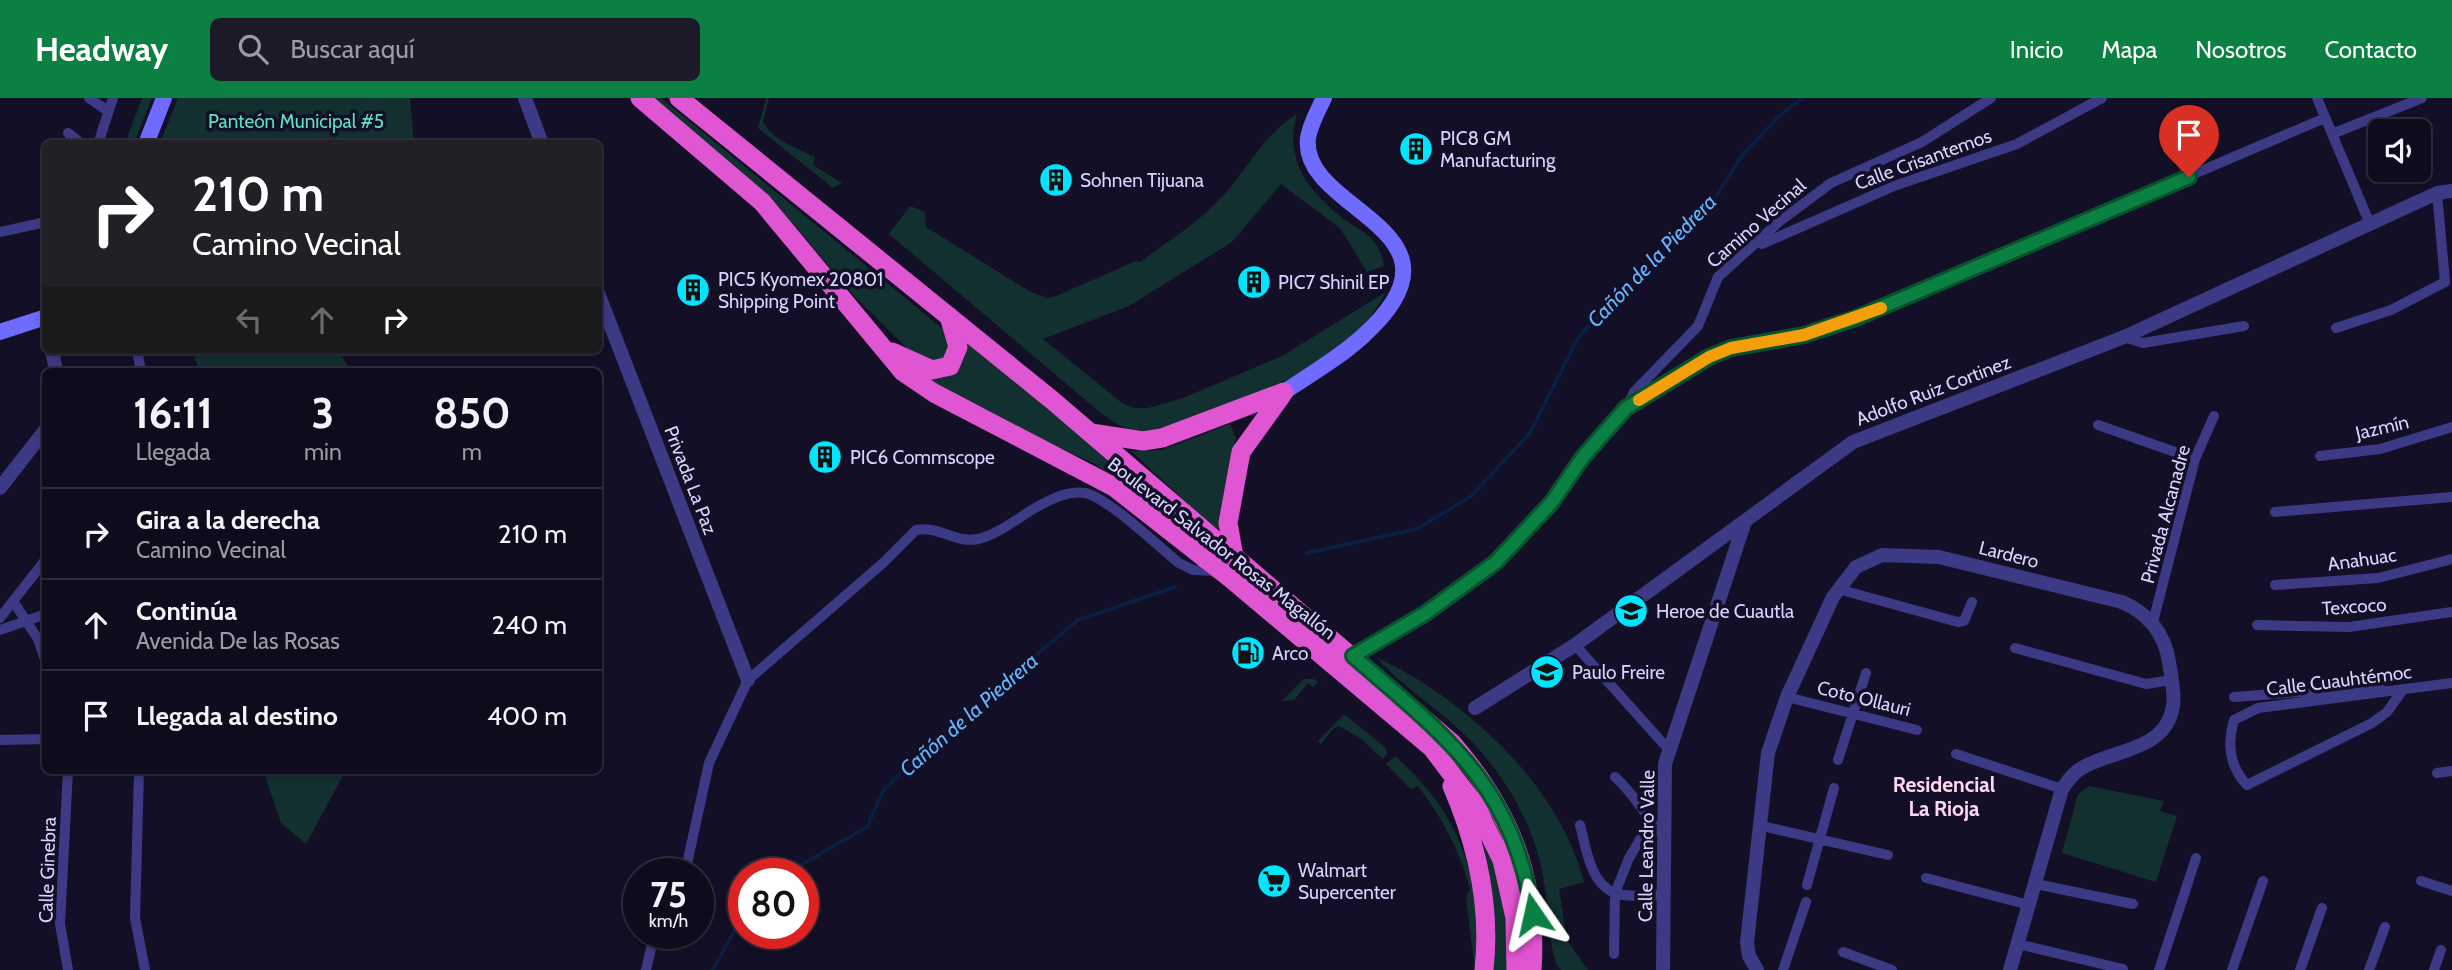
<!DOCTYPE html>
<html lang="es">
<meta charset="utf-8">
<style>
body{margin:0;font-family:Cabin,sans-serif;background:#1c1929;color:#f1f3f6;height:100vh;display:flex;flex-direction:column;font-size:26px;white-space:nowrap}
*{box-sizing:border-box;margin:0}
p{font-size:23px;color:#9b9ba3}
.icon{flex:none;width:38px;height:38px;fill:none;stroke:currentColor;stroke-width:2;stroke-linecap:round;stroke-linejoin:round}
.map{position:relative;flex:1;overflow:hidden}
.drawer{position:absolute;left:42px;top:270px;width:560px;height:406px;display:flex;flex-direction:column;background:#0e0b1c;border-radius:10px;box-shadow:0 4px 10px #0003,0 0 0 2px #2e2b3b}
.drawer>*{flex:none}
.guide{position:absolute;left:42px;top:42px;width:560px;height:214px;border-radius:10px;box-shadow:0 4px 10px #0003,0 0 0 2px #2e2b3b;background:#202124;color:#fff;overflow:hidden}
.buttons{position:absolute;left:2368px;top:21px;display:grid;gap:14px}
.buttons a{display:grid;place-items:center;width:63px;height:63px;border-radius:10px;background:#0e0b1c;box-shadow:0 4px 10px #0003,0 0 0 2px #2e2b3b;font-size:35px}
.speed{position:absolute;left:623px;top:760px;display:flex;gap:14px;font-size:35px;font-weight:700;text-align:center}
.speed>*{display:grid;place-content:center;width:91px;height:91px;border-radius:50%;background:#0e0b1c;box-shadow:0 4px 10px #0003,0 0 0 2px #2e2b3b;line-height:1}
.speed small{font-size:18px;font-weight:400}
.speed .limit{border:10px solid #d22;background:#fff;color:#111}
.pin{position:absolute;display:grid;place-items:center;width:60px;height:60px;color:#fff;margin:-72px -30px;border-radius:50% 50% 50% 0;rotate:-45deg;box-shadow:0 0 7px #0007}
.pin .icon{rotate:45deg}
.me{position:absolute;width:77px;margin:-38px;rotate:349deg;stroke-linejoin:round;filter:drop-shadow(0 0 5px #0008)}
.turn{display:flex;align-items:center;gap:24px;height:147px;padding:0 35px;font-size:32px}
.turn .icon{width:91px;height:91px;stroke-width:2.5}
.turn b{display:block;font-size:49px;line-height:60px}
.lanes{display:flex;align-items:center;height:66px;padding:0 35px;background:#0003;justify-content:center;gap:35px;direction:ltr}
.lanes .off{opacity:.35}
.eta{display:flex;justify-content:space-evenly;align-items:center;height:119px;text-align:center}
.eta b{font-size:42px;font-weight:700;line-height:49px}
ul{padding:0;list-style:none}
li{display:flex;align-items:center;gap:21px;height:91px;padding:0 35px;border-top:2px solid #2e2b3b}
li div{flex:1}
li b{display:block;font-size:26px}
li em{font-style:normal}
header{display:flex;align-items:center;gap:42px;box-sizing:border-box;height:98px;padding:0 35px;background:#0b8043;color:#fff}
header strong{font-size:33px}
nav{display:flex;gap:38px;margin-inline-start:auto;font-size:24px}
.search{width:490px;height:63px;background:#1c1929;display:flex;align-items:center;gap:18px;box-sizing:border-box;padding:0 24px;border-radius:10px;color:#9b9ba3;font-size:26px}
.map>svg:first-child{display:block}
.green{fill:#12302f}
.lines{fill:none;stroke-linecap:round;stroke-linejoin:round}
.stream{stroke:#0a1f44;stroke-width:3.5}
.minor{stroke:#3d3a85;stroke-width:10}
.tertiary{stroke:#3d3a85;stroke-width:14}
.secondary{stroke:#6f6bff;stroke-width:16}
.trunk{stroke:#e055d1;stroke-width:19}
.route-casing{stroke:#07532c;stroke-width:18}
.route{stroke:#0b8043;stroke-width:12}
.slow{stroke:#f59e0b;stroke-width:12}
.labels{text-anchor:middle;stroke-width:7;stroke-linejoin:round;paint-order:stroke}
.park-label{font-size:19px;fill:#5fe0c0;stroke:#130f26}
.poi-label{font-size:19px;fill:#d9d4ff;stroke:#130f26;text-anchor:start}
.street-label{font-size:19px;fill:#d9d4ff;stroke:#130f26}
.water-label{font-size:21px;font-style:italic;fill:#62b6ff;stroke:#130f26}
.neighbourhood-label{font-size:21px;font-weight:bold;fill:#ffd6f0;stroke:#130f26}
</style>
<header>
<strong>Headway</strong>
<div class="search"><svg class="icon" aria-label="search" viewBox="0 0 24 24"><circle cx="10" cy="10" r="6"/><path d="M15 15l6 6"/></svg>Buscar aquí</div>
<nav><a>Inicio</a><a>Mapa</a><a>Nosotros</a><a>Contacto</a></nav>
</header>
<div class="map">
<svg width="2452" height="872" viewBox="0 0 2452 872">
<rect width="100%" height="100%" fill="#130f26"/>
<path class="green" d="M142,0H152L134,45H125Z
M178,0H410L414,45H160Z
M652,0H661L948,235L951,245L943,262L936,265L919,262L856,200L771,100Z
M766,0H769L763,24C772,42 799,51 815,59L813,67L842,85L833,90L758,30Z
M1297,16C1284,60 1307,91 1340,118C1362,135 1379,137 1384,168L1367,174L1340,130L1281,86L1232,144L1129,208L1043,241L1122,305L1134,310H1148L1183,300L1282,258L1386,194C1350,264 1269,291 1201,317C1186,322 1167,334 1151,336C1132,337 1117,326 1102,316L889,136L910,108L925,114L926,129L1029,193L1047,200L1056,198L1136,163L1140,164C1165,145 1195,127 1217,104C1246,75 1261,38 1297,16Z
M969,245C1060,313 1141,395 1229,467L1095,366L995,320L942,291L912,268L964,260Z
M192,252H338L351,273H199Z
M1230,326L1236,340L1221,428L1216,432L1131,353L1162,352Z
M1376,559C1464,600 1559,686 1584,784L1559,791L1567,842L1588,872H1561L1556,866C1546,832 1549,795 1539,760C1526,712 1497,667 1461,633C1433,607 1400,587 1376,559Z
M1304,581H1313L1324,587L1318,584L1313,589L1308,585L1294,602L1282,603Z
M1344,616L1386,650L1387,656L1383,661L1360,640L1339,628L1333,631L1321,646L1318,643Z
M1395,658C1437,695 1463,736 1474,791C1476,801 1480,813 1480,823C1480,839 1477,856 1475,872L1466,799L1470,791C1460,752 1442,720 1418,688L1411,691L1386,666Z
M263,672H346L306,746L281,725Z
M2089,688L2164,703L2160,713L2177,718L2156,784L2062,755L2078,696Z
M1487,740L1504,794L1510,872H1493L1494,818L1483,742Z"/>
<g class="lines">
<path class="stream" d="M1307,455L1417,431L1471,398L1530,335L1578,240L1623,189L1713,103L1741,59L1778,19L1802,0
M787,775L867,729L883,693L937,640L1078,522L1175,489
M713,872L744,815"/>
<path class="minor" d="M89,0L108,13
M2317,0L2370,126
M68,35L82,46
M2332,36L2422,0
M2169,39L2189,79
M98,46L113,0
M2437,95L2445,184
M0,134L46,124
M1762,146L1894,88L2017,46L2102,0
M2336,230L2391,212L2445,184
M2124,239L2143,245L2244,228
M137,252L141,273
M1626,310L1709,259L1731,250L1804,237L1856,220L2325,20
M2098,327L2195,361
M2320,358L2380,351L2452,329
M2275,414L2452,399
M2275,487L2378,480L2452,461
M1838,491L1958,524L1964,523L1972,504
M13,503L38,541L46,564
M0,520L46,461
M2153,524L2195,361L2214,318
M2257,527L2349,529L2452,514
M0,532L46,516
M1575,547L1669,652
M2015,550L2146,586L2172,582
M1353,558L1452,497L1520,441L1552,405L1583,359L1626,310L1634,294L1698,228L1718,179L1780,123L1831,85L1922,44L1991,0
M2402,593L2387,614L2372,625L2247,687C2229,668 2227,646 2234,622L2258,610L2452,585
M1787,599L1917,632
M2234,599L2366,589L2382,592
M0,642L46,641
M1956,656L2062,691
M1838,662L1866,575
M139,672L135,820L145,872
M2437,675L2452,673
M1615,679C1636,697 1646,721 1666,740
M1580,727C1586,749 1590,786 1615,795C1628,800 1650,797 1665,797
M1758,727L1888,757
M685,775L709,665L748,582L883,465L916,432C938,427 956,446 978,441C997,437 1018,420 1035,410C1050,402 1067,392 1085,395C1107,399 1159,449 1179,465L1193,472L1217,473
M1926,780L2029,807
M2421,783L2452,793
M2036,786L2133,806
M1807,787L1834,690
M2018,846L2123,871
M1843,854L1892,872
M1614,856L1615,795L1629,760L1650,725
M68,872L60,826L68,672
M646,872L652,846L658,835
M1783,872L1806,804
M2159,872L2196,760
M2232,872L2263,783
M2300,872L2322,810
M2369,872L2385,829
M2434,872L2441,852"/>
<path class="tertiary" d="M525,0L542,46
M598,195L748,582
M52,252L56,273
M0,390L46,331
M1475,610L1575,547L1853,344L2124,239L2437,95L2452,93
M1663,872L1665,666L1744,426
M1757,872L1749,858L1747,844L1768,655L1787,599L1833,499L1856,469L1882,457L1939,459L2122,504C2148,515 2165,536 2169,564C2171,578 2175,594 2173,608C2166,654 2112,651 2080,671C2072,676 2068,683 2062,691L2010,872"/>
<path class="secondary" d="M146,46L164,0
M0,234L46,219
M1284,294C1311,276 1339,260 1363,238C1482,131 1299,114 1308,40C1310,27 1318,12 1324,0"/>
<path class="trunk" d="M640,0L762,104L903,274L934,295L1114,389L1230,480L1432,650L1475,707L1502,762L1515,820L1516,872
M679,0L1052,302L1452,645C1511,713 1538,782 1532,872
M892,254L932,272L950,268L958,249L949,218
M1091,335L1143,343L1162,340L1284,294
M1234,459L1228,425L1241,354L1282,297
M1452,688C1477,746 1491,809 1484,872"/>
</g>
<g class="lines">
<g class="route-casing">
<path id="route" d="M1533,816C1512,685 1446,639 1353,558L1426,515L1496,464L1552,404L1583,359L1626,310L1709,259L1731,250L1804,237L1856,220L2189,79"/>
</g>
<use href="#route" class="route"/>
<path class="slow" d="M1639,302L1709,259L1731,250L1804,237L1881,210"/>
</g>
<defs>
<g id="building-disc" transform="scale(1.75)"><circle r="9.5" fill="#00e5ff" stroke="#130f26"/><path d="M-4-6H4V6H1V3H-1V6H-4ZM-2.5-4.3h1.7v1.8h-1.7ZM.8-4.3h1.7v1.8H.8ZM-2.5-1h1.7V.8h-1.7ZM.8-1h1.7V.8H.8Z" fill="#111"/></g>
<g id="school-disc" transform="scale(1.75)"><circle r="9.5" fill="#00e5ff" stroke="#130f26"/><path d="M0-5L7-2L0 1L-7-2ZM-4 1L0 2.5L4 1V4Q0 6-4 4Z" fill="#111"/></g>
<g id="fuel-disc" transform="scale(1.75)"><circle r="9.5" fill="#00e5ff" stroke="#130f26"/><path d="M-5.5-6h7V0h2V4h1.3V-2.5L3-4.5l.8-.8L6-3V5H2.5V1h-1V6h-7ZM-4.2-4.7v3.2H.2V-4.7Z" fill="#111"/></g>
<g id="supermarket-disc" transform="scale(1.75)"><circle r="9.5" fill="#00e5ff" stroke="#130f26"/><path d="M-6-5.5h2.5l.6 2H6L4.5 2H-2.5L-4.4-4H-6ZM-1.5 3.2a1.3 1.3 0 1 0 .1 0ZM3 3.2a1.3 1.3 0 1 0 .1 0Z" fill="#111"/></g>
</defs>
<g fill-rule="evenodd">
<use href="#building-disc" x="1416" y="51"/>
<use href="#building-disc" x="1056" y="82"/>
<use href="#building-disc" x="1254" y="184"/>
<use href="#building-disc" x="693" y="192"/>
<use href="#building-disc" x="825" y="359"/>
<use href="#school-disc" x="1631" y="513"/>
<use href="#fuel-disc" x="1248" y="555"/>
<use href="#school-disc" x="1547" y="574"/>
<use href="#supermarket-disc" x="1274" y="783"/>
</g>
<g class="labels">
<g class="park-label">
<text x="296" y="30">Panteón Municipal #5</text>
</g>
<g class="poi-label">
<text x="1440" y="47">PIC8 GM<tspan x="1440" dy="22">Manufacturing</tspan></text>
<text x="1080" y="89">Sohnen Tijuana</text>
<text x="718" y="188">PIC5 Kyomex 20801<tspan x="718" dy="22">Shipping Point</tspan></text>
<text x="1278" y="191">PIC7 Shinil EP</text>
<text x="850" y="366">PIC6 Commscope</text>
<text x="1656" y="520">Heroe de Cuautla</text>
<text x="1272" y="562">Arco</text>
<text x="1572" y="581">Paulo Freire</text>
<text x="1298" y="779">Walmart<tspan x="1298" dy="22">Supercenter</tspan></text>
</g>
<g class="street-label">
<text transform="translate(1923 61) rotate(-20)" y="7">Calle Crisantemos</text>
<text transform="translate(1756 125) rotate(-41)" y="7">Camino Vecinal</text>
<text transform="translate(1933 292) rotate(-21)" y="7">Adolfo Ruiz Cortinez</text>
<text transform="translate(2382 329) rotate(-13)" y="7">Jazmín</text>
<text transform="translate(691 382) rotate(69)" y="7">Privada La Paz</text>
<text transform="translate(2165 416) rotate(-75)" y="7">Privada Alcanadre</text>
<text transform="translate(1222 450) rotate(38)" y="7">Boulevard Salvador Rosas Magallón</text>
<text transform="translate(2009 456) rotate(14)" y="7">Lardero</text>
<text transform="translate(2362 461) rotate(-8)" y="7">Anahuac</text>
<text transform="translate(2354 508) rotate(-4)" y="7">Texcoco</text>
<text transform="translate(2339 582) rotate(-7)" y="7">Calle Cuauhtémoc</text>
<text transform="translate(1864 600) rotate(14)" y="7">Coto Ollauri</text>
<text transform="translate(1646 748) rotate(-89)" y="7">Calle Leandro Valle</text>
<text transform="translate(47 772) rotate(-88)" y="7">Calle Ginebra</text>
</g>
<g class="water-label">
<text transform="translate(1652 163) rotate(-46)" y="7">Cañón de la Piedrera</text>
<text transform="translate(969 617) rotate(-41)" y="7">Cañón de la Piedrera</text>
</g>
<g class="neighbourhood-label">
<text x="1944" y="694">Residencial<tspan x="1944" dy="24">La Rioja</tspan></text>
</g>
</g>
</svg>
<div class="buttons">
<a><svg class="icon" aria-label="sound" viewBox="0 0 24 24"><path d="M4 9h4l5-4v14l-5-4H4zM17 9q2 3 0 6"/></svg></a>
</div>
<div class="speed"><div>75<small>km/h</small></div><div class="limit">80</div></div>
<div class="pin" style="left:2189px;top:79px;background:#d93025"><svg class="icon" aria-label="arrive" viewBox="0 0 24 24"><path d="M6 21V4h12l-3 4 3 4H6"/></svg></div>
<svg class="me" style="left:1533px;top:816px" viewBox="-20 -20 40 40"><path d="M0-17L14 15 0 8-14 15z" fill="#0b8043" stroke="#fff" stroke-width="4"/></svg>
<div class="guide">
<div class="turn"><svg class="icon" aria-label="right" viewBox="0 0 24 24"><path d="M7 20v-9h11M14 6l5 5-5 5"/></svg><div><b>210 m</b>Camino Vecinal</div></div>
<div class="lanes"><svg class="icon off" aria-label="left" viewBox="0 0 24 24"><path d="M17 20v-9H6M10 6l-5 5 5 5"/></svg><svg class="icon off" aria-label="ahead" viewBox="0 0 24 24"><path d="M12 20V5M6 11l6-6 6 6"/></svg><svg class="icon" aria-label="right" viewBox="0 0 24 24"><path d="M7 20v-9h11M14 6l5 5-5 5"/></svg></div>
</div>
<section class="drawer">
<div class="eta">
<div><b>16:11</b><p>Llegada</p></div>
<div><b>3</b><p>min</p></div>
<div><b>850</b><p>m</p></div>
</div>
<ul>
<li><svg class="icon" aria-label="right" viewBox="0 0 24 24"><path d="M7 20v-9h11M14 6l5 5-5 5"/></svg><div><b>Gira a la derecha</b><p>Camino Vecinal</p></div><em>210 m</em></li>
<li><svg class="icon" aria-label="ahead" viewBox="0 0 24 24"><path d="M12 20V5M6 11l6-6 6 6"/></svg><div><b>Continúa</b><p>Avenida De las Rosas</p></div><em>240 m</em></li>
<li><svg class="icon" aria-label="arrive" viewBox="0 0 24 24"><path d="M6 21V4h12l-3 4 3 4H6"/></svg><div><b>Llegada al destino</b></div><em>400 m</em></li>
</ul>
</section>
</div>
